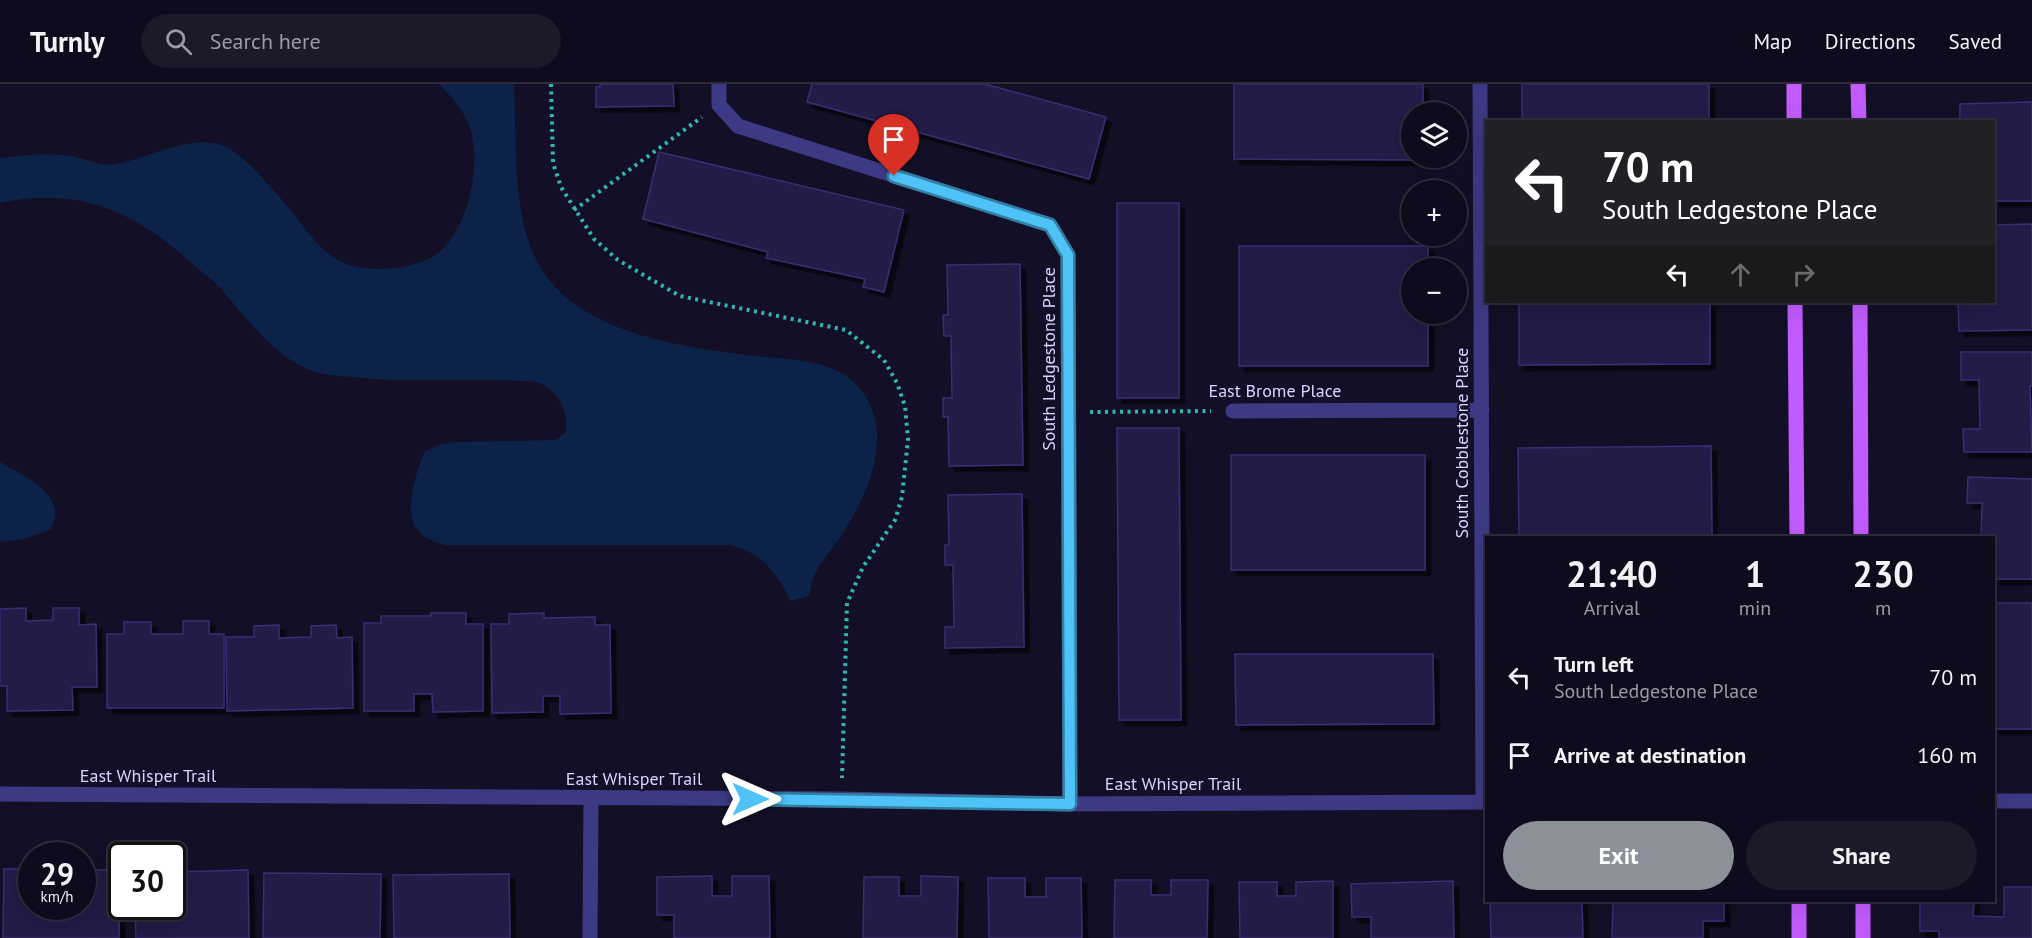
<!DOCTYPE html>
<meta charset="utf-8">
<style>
body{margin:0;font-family:"PT Sans",sans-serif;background:#1c1929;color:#f1f3f6;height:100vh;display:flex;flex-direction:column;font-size:22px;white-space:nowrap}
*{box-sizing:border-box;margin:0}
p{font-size:20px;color:#9b9ba3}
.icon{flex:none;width:33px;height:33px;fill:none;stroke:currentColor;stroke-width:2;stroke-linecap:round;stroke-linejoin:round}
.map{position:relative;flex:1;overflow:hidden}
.details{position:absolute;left:1485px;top:452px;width:510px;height:366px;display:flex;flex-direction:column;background:#0e0b1c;border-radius:0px;box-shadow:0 6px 24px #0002,0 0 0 2px #2e2b3b}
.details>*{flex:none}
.banner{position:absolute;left:1485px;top:36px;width:510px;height:183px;border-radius:0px;box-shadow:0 6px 24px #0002,0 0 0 2px #2e2b3b;background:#202124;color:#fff;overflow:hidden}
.fabs{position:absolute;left:1401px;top:18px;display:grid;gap:12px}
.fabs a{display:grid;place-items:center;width:66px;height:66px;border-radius:50%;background:#0e0b1c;box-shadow:0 6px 24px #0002,0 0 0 2px #2e2b3b;font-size:30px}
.speed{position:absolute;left:18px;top:758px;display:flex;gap:12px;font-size:30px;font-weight:700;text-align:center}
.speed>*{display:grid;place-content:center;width:78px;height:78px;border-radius:50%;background:#0e0b1c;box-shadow:0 6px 24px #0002,0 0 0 2px #2e2b3b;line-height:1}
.speed small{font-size:15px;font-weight:400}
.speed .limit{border:3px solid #111;border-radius:9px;background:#fff;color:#111}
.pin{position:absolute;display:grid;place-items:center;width:51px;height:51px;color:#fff;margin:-62px -26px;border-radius:50% 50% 50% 0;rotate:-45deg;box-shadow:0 0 6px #0007}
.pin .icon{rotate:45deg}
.me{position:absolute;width:66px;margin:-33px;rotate:90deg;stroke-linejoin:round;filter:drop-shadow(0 0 4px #0008)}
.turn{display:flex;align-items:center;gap:21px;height:126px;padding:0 18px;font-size:27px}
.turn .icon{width:78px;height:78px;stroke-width:2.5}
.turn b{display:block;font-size:42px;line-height:51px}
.lanes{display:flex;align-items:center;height:57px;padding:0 18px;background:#0003;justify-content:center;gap:30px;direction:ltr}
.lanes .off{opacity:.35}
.eta{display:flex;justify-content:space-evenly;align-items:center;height:102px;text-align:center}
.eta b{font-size:36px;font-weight:700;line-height:42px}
.action{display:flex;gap:12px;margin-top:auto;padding:12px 18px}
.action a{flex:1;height:69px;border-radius:36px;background:#8c9099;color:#fff;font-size:24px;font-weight:700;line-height:69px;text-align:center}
.action a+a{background:#1c1929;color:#f1f3f6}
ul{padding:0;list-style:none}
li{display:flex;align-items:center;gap:18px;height:78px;padding:0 18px}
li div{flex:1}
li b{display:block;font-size:22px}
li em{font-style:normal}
header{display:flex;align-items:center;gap:36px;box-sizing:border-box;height:84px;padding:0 30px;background:#0e0b1c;border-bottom:2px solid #2e2b3b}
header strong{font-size:28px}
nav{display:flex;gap:33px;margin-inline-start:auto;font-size:21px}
.search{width:420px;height:54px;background:#1c1929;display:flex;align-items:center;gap:15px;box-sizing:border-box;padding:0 21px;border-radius:33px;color:#9b9ba3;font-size:22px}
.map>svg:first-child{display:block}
.water{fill:#0c2248}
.building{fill:#241b47;stroke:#3b2d73;stroke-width:1.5;filter:url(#shadow)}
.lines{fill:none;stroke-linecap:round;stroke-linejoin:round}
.path{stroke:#2fb8b0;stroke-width:4;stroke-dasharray:3 4.5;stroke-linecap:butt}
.minor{stroke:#3d3a85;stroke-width:15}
.major{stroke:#c25bff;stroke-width:15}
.route-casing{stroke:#337fa1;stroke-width:15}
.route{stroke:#4fc3f7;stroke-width:10}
.labels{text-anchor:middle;stroke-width:4.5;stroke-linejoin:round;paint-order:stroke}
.street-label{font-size:18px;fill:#d9d4ff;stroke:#130f26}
</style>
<header>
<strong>Turnly</strong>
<div class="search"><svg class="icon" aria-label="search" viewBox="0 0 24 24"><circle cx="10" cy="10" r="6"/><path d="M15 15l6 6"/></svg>Search here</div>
<nav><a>Map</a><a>Directions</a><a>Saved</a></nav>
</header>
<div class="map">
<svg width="2032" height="854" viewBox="0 0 2032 854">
<defs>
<filter id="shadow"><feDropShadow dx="5.5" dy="5.5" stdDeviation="0" flood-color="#0009"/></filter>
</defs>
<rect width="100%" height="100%" fill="#130f26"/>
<path class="water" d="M439,0H514C517,56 511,129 538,179C576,250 683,263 755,272C781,275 807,275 831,284C859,295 877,322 877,351C878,388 860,423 841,452C833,465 821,477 815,490C812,496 811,505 809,512L791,517C774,486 764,470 729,461H444C435,458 426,455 419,448C402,429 416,388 425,367L441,360L457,358L555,356L566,348C568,323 559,309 538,298C476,293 414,300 352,293C338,292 320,291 307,285C270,268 248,235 221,205C211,194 198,185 187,175C130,125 76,103 0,119V74C21,72 42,69 63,71C82,72 97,83 116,80C148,75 184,52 218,60C232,63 245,76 255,86C269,101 284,117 297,134C320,164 334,184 376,185C395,185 422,181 437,170C468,147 482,80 470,44C464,27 452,13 439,0Z
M0,378C24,393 69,410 51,445L25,455L0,458Z"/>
<path class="building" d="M600,0H673L674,22L596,23V3H600Z
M812,0H985L1106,33L1089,95L807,18Z
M1234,0H1423V28H1412V74H1423V76L1234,75Z
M1522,0H1709V38H1522Z
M2032,18V117H1994V38H1960V20Z
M659,68L904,126L884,208L863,203L865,195L766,174L768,168L643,135Z
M1117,119H1179V314H1117Z
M2032,140V246L1959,247L1958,218H1994V141Z
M1239,162H1428V184H1412V230H1428V282H1239Z
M1020,180L1023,381L949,382L948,333H943V314H952L951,252H944L943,231H948L947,181Z
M1519,218H1710V280L1519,281Z
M1961,268H2032V302H2030L2032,368H1964L1963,345H1980L1979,296H1961Z
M1117,344H1179L1181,636H1119Z
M1711,362L1712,453H1519L1518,364Z
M1231,371H1425V486H1231Z
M1968,393L2032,395V495H1994V453H1981L1982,419H1967Z
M1022,410L1024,563L945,564V543H954L953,481H945V461H949L948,411Z
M1994,519H2032V645H1994Z
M26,524V537L53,536V524H79V541L96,540L97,603H72L73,626L7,627V602H0V525Z
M431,529H466V540H483V627L433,628L432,610H414V627H364V539H381V532H431Z
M544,529V534L595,533V541H610L611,629L560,630V612H543V628L492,629L491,540H509V530Z
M183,537H209V550H224V624H107V550H124V538H151V550H183Z
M279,541V554L311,553V542L336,541L337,554L352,553L353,624L227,627L226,553H254V542Z
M1235,570H1433L1434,640L1236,641Z
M4,785H32V822H82V786H120L119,854H3Z
M248,786L249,854H136L135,822H172V788Z
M264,789L381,790L380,854H263Z
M509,790L510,854H394L393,791Z
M712,792V812H732V792H769L770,854H674V831H657V793Z
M921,792L958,793L957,854H863L864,793H899V812H921Z
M988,794H1025V813H1046V794H1081L1082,854H989Z
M1115,796H1151V811H1171V796H1208L1207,854H1114Z
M1333,797V854H1240L1239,798H1277V812H1296V798Z
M1453,797L1454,854H1371V833H1352L1351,800Z
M2004,803H2032V854H1939V847H1920V816H1974L1973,832L2004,833Z
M1490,816H1582L1583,854H1491Z
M1613,816H1724V837H1703V854H1612Z"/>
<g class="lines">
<path class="path" d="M551,0L553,79L561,103L594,155L618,176L680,212L846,246L884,276L897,299L905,322L908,355L902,413L895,436L863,483L847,519L842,694
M574,126L702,33
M1090,328L1211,327"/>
<path class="minor" d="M719,0V21L738,42L1050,141L1068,171L1070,720
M1480,0L1483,717
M1233,327L1482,326
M0,710L841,715L1070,720L1486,718
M1994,717H2032
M590,854L591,714"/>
<path class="major" d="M1794,0V38
M1858,0L1859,38
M1795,218L1797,453
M1860,218L1861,453
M1799,816V854
M1863,816V854"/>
</g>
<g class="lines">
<g class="route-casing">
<path id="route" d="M750,715L1070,720L1068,171L1050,141L894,92"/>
</g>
<use href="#route" class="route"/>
</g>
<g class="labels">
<g class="street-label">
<text transform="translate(1049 275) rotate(-90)" y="6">South Ledgestone Place</text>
<text x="1275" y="313">East Brome Place</text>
<text transform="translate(1462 359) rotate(-90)" y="6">South Cobblestone Place</text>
<text x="148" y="698">East Whisper Trail</text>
<text x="634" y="701">East Whisper Trail</text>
<text x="1173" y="706">East Whisper Trail</text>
</g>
</g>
</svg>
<div class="fabs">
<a><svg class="icon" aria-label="layers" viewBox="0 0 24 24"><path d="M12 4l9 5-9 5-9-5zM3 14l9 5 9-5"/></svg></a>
<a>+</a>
<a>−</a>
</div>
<div class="speed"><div>29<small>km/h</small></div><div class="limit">30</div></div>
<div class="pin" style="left:894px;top:92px;background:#d93025"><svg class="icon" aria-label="arrive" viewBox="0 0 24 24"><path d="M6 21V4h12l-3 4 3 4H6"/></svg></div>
<svg class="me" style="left:750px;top:715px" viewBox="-20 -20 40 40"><path d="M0-17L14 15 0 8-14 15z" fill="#4fc3f7" stroke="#fff" stroke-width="4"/></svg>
<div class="banner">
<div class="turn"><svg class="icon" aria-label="left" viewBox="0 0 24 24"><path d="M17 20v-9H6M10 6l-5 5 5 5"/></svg><div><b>70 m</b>South Ledgestone Place</div></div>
<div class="lanes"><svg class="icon" aria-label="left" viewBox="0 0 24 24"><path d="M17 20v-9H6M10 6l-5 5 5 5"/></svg><svg class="icon off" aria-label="ahead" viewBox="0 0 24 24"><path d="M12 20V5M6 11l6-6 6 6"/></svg><svg class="icon off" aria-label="right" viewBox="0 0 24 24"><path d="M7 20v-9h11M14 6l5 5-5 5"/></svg></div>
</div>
<section class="details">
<div class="eta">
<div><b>21:40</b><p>Arrival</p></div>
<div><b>1</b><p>min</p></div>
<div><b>230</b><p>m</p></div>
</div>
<ul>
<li><svg class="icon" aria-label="left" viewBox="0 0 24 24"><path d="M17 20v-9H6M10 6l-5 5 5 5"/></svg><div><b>Turn left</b><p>South Ledgestone Place</p></div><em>70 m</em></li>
<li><svg class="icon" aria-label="arrive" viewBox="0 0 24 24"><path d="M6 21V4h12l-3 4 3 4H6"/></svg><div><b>Arrive at destination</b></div><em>160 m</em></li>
</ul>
<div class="action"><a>Exit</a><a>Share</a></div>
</section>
</div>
